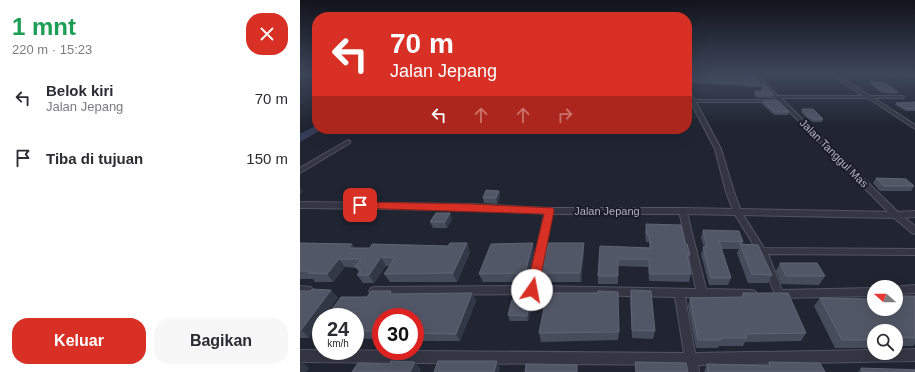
<!DOCTYPE html>
<html lang="id">
<meta charset="utf-8">
<style>
body{margin:0;font-family:Helvetica,sans-serif;background:#f7f7f7;color:#2b2b33;height:100vh;display:flex;flex-direction:column;font-size:15px;white-space:nowrap}
*{box-sizing:border-box;margin:0}
p{font-size:13px;color:#7c7c81}
.icon{flex:none;width:22px;height:22px;fill:none;stroke:currentColor;stroke-width:2;stroke-linecap:round;stroke-linejoin:round}
.map{position:relative;flex:1;overflow:hidden}
.sheet{display:flex;flex-direction:column;background:#fff;width:300px}
.sheet>*{flex:none}
.banner{position:absolute;left:12px;top:12px;width:380px;height:122px;border-radius:16px;box-shadow:0 4px 16px #0002;background:#d93025;color:#fff;overflow:hidden}
.needle{width:26px;rotate:291deg}
.controls{position:absolute;left:567px;top:280px;display:grid;gap:8px}
.controls a{display:grid;place-items:center;width:36px;height:36px;border-radius:50%;background:#fff;box-shadow:0 4px 16px #0002;font-size:20px}
.speed{position:absolute;left:12px;top:308px;display:flex;gap:8px;font-size:20px;font-weight:700;text-align:center}
.speed>*{display:grid;place-content:center;width:52px;height:52px;border-radius:50%;background:#fff;box-shadow:0 4px 16px #0002;line-height:1}
.speed small{font-size:10px;font-weight:400}
.speed .limit{border:6px solid #d22;background:#fff;color:#111}
.pin{position:absolute;display:grid;place-items:center;width:34px;height:34px;color:#fff;margin:-17px;border-radius:8px;box-shadow:0 2px 6px #0006}
.me{position:absolute;width:44px;margin:-22px;rotate:12deg;stroke-linejoin:round;filter:drop-shadow(0 0 3px #0008)}
.turn{display:flex;align-items:center;gap:14px;height:84px;padding:0 12px;font-size:18px}
.turn .icon{width:52px;height:52px;stroke-width:2.5}
.turn b{display:block;font-size:28px;line-height:34px}
.lanes{display:flex;align-items:center;height:38px;padding:0 12px;background:#0003;justify-content:center;gap:20px;direction:ltr}
.lanes .off{opacity:.35}
.round{display:grid;place-items:center;flex:none;width:42px;height:42px;border-radius:16px;background:#f7f7f7}
.overview{display:flex;align-items:center;justify-content:space-between;height:68px;padding:0 12px}
h1{font-size:24px;font-weight:800;line-height:30px;color:#1e9e55}
.cta{display:flex;gap:8px;margin-top:auto;padding:8px 12px}
.cta a{flex:1;height:46px;border-radius:16px;background:#d93025;color:#fff;font-size:16px;font-weight:800;line-height:46px;text-align:center}
.cta a+a{background:#f7f7f7;color:#2b2b33}
ul{padding:0;list-style:none}
li{display:flex;align-items:center;gap:12px;height:60px;padding:0 12px}
li div{flex:1}
li b{display:block;font-size:15px}
li em{font-style:normal}
main{display:flex;flex:1;min-height:0}
.map>svg:first-child{display:block}
.lines{fill:none;stroke-linecap:round;stroke-linejoin:round}
.river{fill:#363d58;fill-rule:evenodd}
.minor-casing{stroke:#515461;stroke-width:2}
.tertiary-casing{stroke:#515461;stroke-width:2}
.path{stroke:#444f55;stroke-width:1;stroke-dasharray:2 2;stroke-linecap:butt}
.minor{fill:#343743;fill-rule:evenodd}
.tertiary{fill:#343743;fill-rule:evenodd}
.wall{fill:#474c5c}
.shaded-wall{fill:#333847}
.building{fill:#525767;stroke:#606575}
.route{fill:#d93025;stroke:#8d1f18}
.labels{text-anchor:middle;stroke-width:4;stroke-linejoin:round;paint-order:stroke}
.street-label{font-size:11px;fill:#aeb1c0;stroke:#1a1c28}
</style>
<main>
<section class="sheet">
<div class="overview"><div><h1>1 mnt</h1><p>220 m · 15:23</p></div><a class="round" style="background:#d93025;color:#fff"><svg class="icon" aria-label="close" viewBox="0 0 24 24"><path d="M6 6l12 12M18 6L6 18"/></svg></a></div>
<ul>
<li><svg class="icon" aria-label="left" viewBox="0 0 24 24"><path d="M17 20v-9H6M10 6l-5 5 5 5"/></svg><div><b>Belok kiri</b><p>Jalan Jepang</p></div><em>70 m</em></li>
<li><svg class="icon" aria-label="arrive" viewBox="0 0 24 24"><path d="M6 21V4h12l-3 4 3 4H6"/></svg><div><b>Tiba di tujuan</b></div><em>150 m</em></li>
</ul>
<div class="cta"><a>Keluar</a><a>Bagikan</a></div>
</section>
<div class="map">
<svg width="615" height="372" viewBox="0 0 615 372">
<rect width="100%" height="100%" fill="#212532"/>
<g class="lines">
<path class="river" d="M17,125V129H22L21,130L0,142V134Z"/>
<g class="minor-casing">
<path id="minor" d="M452,74H456L478,96H563L531,74H535L570,96H602L604,97L602,98H574L615,125V129L568,98H481L598,212L615,211V217L596,218L593,217L480,102H396L421,149L434,192L442,213L464,248L615,249V255L468,254L482,290L574,288V296L480,298L476,297L458,252L434,213L426,192L415,149L387,95V90H389L394,100H477Z
M610,74H615V76Z
M48,140L50,141V143L0,173V168Z
M249,208L252,209L253,211L238,286L396,289L379,211L380,209H386L406,289L452,290L455,291L457,294L455,297L452,298L385,297L395,353L574,350V353H596V350L615,349V361L398,365L399,372H387L386,365L0,362V350L384,353L375,297L232,294L74,295L71,294L69,291L71,288L74,287L228,286L245,211L246,209Z
M615,285V293L596,294V287H593Z
M0,286L11,287L13,290L11,293L0,294Z"/>
</g>
<g class="tertiary-casing">
<path id="tertiary" d="M0,202L171,204L249,208H383L596,212L599,213L615,226V234L612,233L594,218L383,214H249L171,210L0,208Z"/>
</g>
<path class="path" d="M567,74L615,82
M589,74L611,80
M574,81L611,82"/>
<use href="#minor" class="minor"/>
<use href="#tertiary" class="tertiary"/>
</g>
<path class="wall" d="M387,74H447L461,85V87H445L443,85V86L391,83L390,75H387Z
M571,82L598,92L596,94L582,93L570,84Z
M463,83L474,95L473,98H457L454,95L455,91H462V87Z
M463,101L489,112L488,115H474L462,104Z
M615,102V111H606L595,105L596,103Z
M502,109L523,119L522,122H513L506,118L501,112Z
M576,178L614,186L611,191H580L573,183Z
M199,191L200,196L197,204L184,203L183,198Z
M150,213L152,219L147,228H133L130,222Z
M346,224L385,244L390,255L389,262L391,274L389,282L349,281L348,267L318,266V284H298V276L300,246L349,248V242H346L345,232Z
M403,230L443,242L442,244L472,275L468,283H448L437,253L439,249H421L431,278L428,285H409L401,254L404,247L401,238Z
M0,243L52,244L54,248H70L148,246L167,243L170,252L157,282H90L84,274L90,266H86L74,283H63L57,275L59,272L56,268L45,267L33,282H15L13,279H0Z
M284,243V252L281,282H240L239,273Z
M234,252L227,282H183L179,274Z
M480,263L525,276L519,285L481,284L476,271Z
M31,290L38,298L21,317V322L9,338H0V291H10Z
M331,290L355,331L353,339L332,338L330,298Z
M172,293L176,301L160,341H115V317H81V343L78,342L75,339L55,338V317H34L30,312L67,297L93,294Z
M298,293L319,332L318,340L241,342L239,333Z
M443,293L506,333L501,341L445,342L443,346H419L418,348H396L388,306L390,298L441,297Z
M571,296H615V344L613,346H596V331H574V348H535L514,306L520,298L569,299Z
M230,300L232,306L228,321H210L208,315Z
M469,362L525,372H404L407,364L466,365Z
M561,368L615,369V372H558Z"/>
<path class="shaded-wall" d="M0,187L3,192L0,194Z
M199,191L200,196L197,204L196,198Z
M150,213L152,219L147,228L145,222Z
M167,243L170,252L157,282L153,273Z
M233,243L234,252L227,282L225,273Z
M284,243V252L281,282L280,273Z
M52,244L57,252L49,248Z
M81,257L86,266L74,283L69,275Z
M39,259L45,267L33,282L27,274Z
M31,290L38,298L24,317H21V322L9,338L1,330Z
M172,293L176,301L160,341L156,334Z
M230,300L232,306L228,321L227,316Z
M0,360L9,368L6,372H0Z
M197,361L200,369L199,372H194Z
M115,362L121,370L120,372H110Z"/>
<path class="building" d="M390,74H447L449,76H455L461,85H446L442,81L443,84L391,81Z
M571,82H584L598,92L583,91Z
M463,83L474,95H458L455,91H463Z
M463,101H478L489,112H475Z
M615,102V109H607L596,103Z
M502,109H513L523,119H514L507,115Z
M576,178L606,179L614,186H584Z
M186,190L199,191L196,198H183Z
M136,213H150L145,222H130Z
M346,224L381,225L385,244H387L390,255H387L391,274H350L349,259H318V276H298L300,246L351,248L349,235H347Z
M403,230L439,231L443,242L419,241L431,278H411L403,247H407Z
M0,243L52,244L49,248H70L72,244L148,246L150,243H167L153,273L84,274L95,258L81,257L69,275H57L61,270L55,267L61,259H39L27,274L8,273L10,271H0Z
M233,243L225,273L179,274L191,244Z
M245,243H284L280,273H239Z
M440,244L458,245L472,275L452,274Z
M480,263H517L525,276H486Z
M12,289L31,290L1,330H0V291H10Z
M331,290L351,291L355,331L332,330Z
M71,291H91L90,294L172,293L156,334L115,333V317H81V335H72L74,331H55V317H53L56,312H30L41,297H67Z
M298,291L318,292L319,332L239,333L247,293H298Z
M443,293H488L506,333L445,334L447,338H421V340H398L390,298L444,297Z
M571,296H574V309H596V296H615V338L596,337V331H574V340H542L520,298L573,299Z
M212,300H230L227,316L208,315Z
M91,361L115,362L110,372H52L58,363L90,364Z
M138,361H197L194,372H134Z
M335,362L386,363L388,372H336Z
M469,362L520,363L525,372H408L407,364L470,366Z
M226,364L277,365V372H225Z
M561,368L615,370V372H563Z"/>
<linearGradient id="sky" x2="0" y2="1"><stop stop-color="#12141c"/><stop offset="0.59" stop-color="#3d465a"/><stop offset="1" stop-color="#3d465a" stop-opacity="0"/></linearGradient>
<rect width="615" height="126" fill="url(#sky)"/>
<path class="route" d="M60,202L171,204L253,208L254,211L237,294L232,296L228,294L226,290L244,214L56,208L55,205Z"/>
<g class="labels">
<g class="street-label">
<text transform="translate(534 153) rotate(45)" y="4">Jalan Tanggul Mas</text>
<text x="307" y="215">Jalan Jepang</text>
</g>
</g>
</svg>
<div class="controls">
<a><svg class="needle" viewBox="-14 -14 28 28"><path d="M0-13l5 13h-10z" fill="#e53935"/><path d="M0 13l5-13h-10z" fill="#7c7c81"/></svg></a>
<a><svg class="icon" aria-label="search" viewBox="0 0 24 24"><circle cx="10" cy="10" r="6"/><path d="M15 15l6 6"/></svg></a>
</div>
<div class="speed"><div>24<small>km/h</small></div><div class="limit">30</div></div>
<div class="pin" style="left:60px;top:205px;background:#d93025"><svg class="icon" aria-label="arrive" viewBox="0 0 24 24"><path d="M6 21V4h12l-3 4 3 4H6"/></svg></div>
<svg class="me" style="left:232px;top:290px" viewBox="-20 -20 40 40"><circle r="19" fill="#fff"/><path d="M0-13L10 11 0 6-10 11z" fill="#d93025"/></svg>
<div class="banner">
<div class="turn"><svg class="icon" aria-label="left" viewBox="0 0 24 24"><path d="M17 20v-9H6M10 6l-5 5 5 5"/></svg><div><b>70 m</b>Jalan Jepang</div></div>
<div class="lanes"><svg class="icon" aria-label="left" viewBox="0 0 24 24"><path d="M17 20v-9H6M10 6l-5 5 5 5"/></svg><svg class="icon off" aria-label="ahead" viewBox="0 0 24 24"><path d="M12 20V5M6 11l6-6 6 6"/></svg><svg class="icon off" aria-label="ahead" viewBox="0 0 24 24"><path d="M12 20V5M6 11l6-6 6 6"/></svg><svg class="icon off" aria-label="right" viewBox="0 0 24 24"><path d="M7 20v-9h11M14 6l5 5-5 5"/></svg></div>
</div>
</div>
</main>
